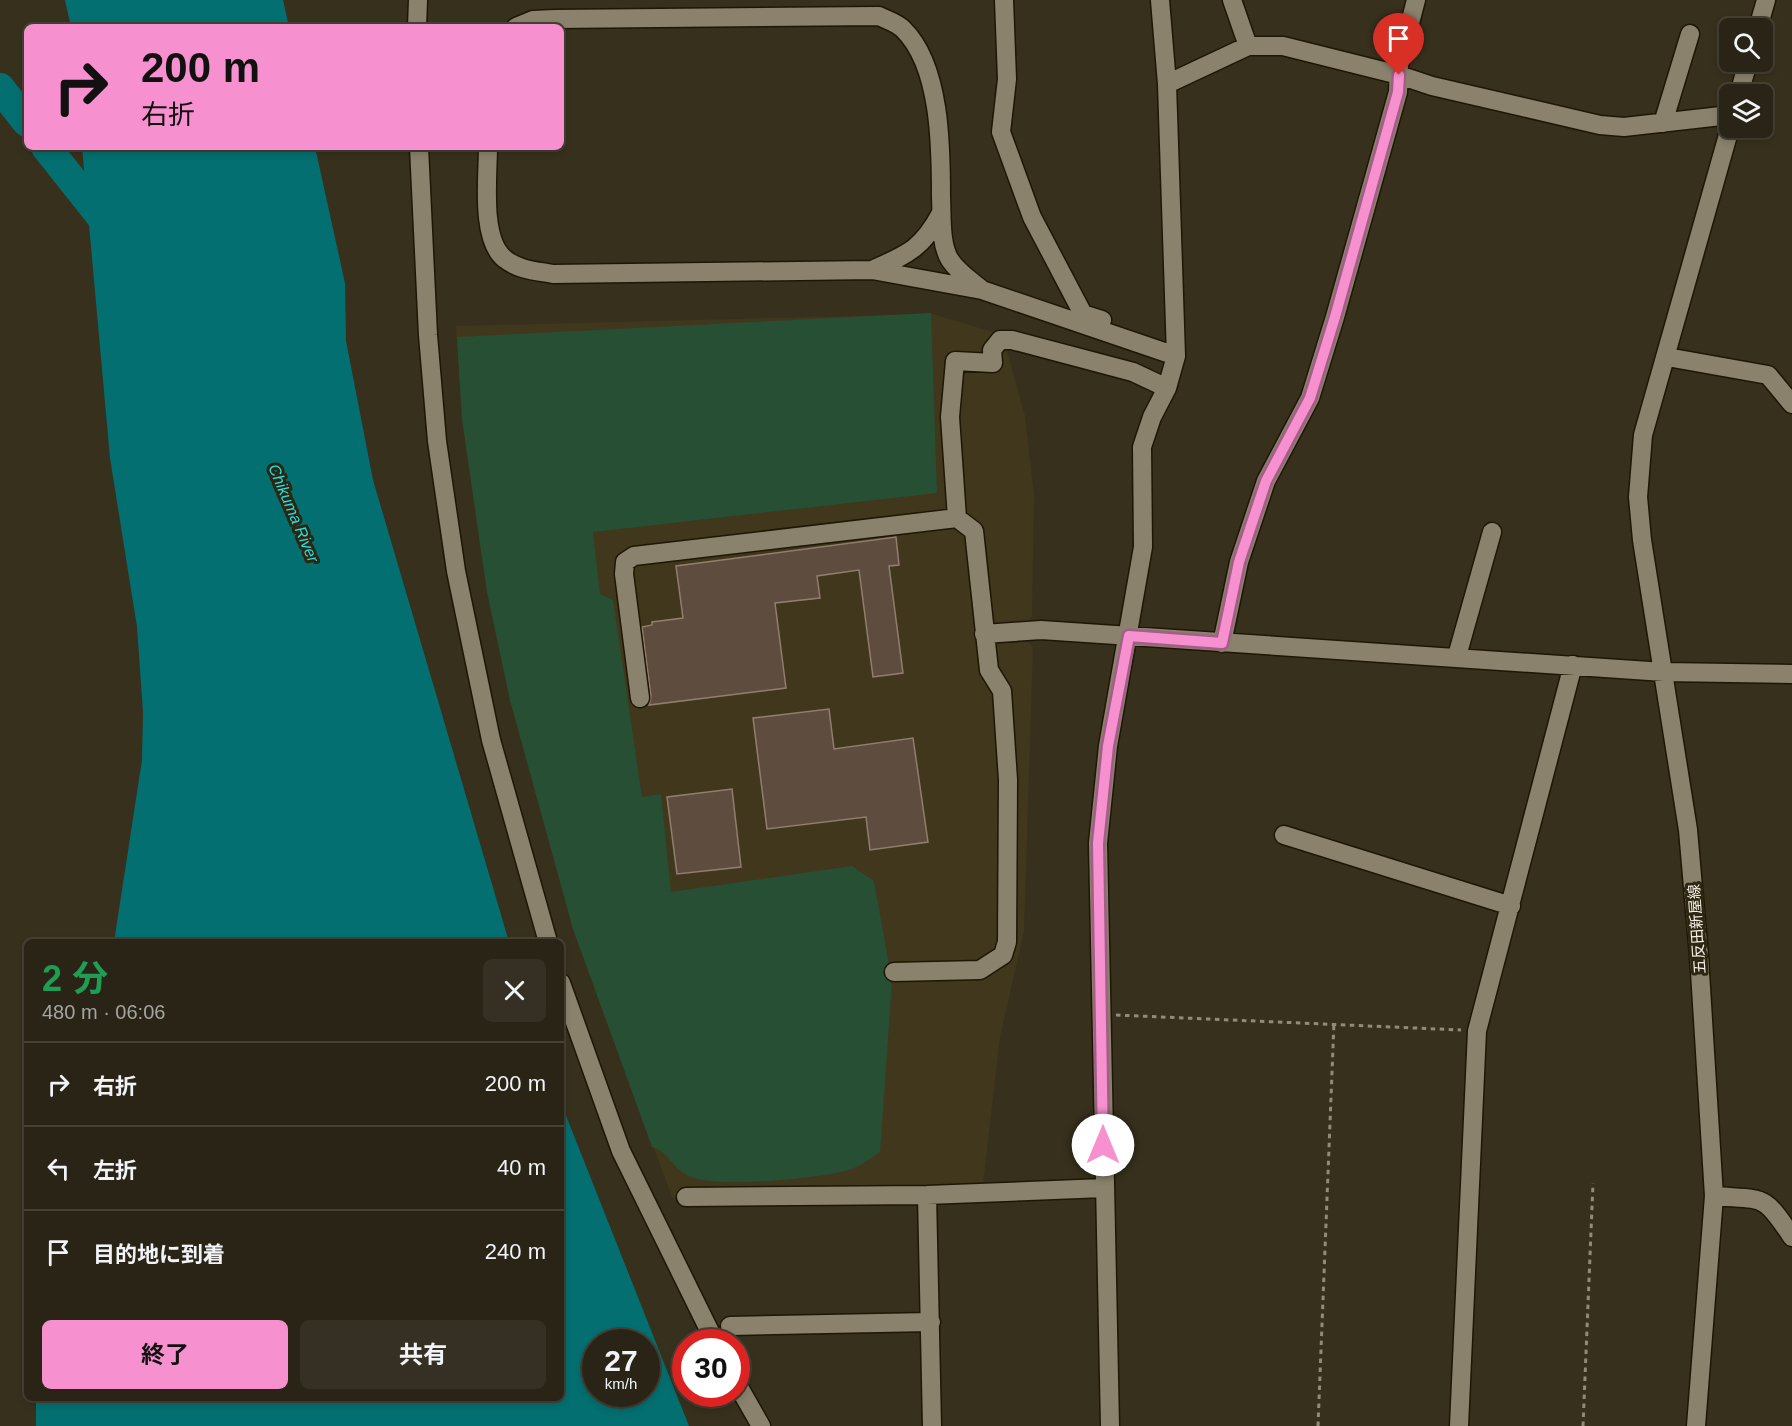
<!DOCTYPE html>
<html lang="ja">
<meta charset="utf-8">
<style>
body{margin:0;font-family:Helvetica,"Noto Sans JP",sans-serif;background:#353023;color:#f1f3f6;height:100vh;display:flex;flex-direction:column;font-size:22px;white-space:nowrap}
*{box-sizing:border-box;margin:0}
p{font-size:20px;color:#a5a4a1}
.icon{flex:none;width:33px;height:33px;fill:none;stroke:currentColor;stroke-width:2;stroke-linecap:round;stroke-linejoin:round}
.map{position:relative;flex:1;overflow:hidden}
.panel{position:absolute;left:24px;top:939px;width:540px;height:462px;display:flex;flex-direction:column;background:#292416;border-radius:9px;box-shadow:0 3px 9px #0003,0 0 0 2px #454135}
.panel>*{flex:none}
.banner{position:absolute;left:24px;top:24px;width:540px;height:126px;border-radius:9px;box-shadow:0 3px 9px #0003,0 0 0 2px #454135;background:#f790ce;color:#111;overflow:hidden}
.fabs{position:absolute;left:1719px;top:18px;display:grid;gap:12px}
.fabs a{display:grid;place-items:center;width:54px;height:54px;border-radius:9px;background:#292416;box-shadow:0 3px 9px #0003,0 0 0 2px #454135;font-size:30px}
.speed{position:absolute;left:582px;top:1329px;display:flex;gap:12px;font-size:30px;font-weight:700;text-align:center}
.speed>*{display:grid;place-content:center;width:78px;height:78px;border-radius:50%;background:#292416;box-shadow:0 3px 9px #0003,0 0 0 2px #454135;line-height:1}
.speed small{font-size:15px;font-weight:400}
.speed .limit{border:9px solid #d22;background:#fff;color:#111}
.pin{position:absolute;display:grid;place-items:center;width:51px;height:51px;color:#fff;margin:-62px -26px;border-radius:50% 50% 50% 0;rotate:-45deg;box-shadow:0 0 6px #0007}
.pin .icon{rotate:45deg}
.me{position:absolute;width:66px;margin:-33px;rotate:0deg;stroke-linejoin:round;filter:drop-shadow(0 0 4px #0008)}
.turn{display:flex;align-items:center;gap:21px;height:126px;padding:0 18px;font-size:27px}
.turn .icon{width:78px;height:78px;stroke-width:2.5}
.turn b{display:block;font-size:42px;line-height:51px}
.round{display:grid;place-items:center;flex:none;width:63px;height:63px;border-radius:9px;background:#353023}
.summary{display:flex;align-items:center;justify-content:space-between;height:102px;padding:0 18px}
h1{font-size:36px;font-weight:700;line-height:45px;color:#1e9e55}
.cta{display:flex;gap:12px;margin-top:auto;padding:12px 18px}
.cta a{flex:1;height:69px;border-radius:9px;background:#f790ce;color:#111;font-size:24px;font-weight:700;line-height:69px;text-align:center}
.cta a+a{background:#353023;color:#f1f3f6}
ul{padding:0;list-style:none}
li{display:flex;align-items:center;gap:18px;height:84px;padding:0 18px;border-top:2px solid #454135}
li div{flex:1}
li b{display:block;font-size:22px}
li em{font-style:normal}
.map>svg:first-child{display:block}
.built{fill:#41371d}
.green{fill:#274f33}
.water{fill:#046f70;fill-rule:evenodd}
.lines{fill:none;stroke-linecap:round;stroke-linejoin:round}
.river{stroke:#046f70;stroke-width:30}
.building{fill:#5e4d3e;stroke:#917e6e;stroke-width:1.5}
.minor-casing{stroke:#1e1705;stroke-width:21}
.path{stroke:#918b7b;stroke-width:3;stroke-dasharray:4.5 4.5;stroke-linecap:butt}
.minor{stroke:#8a826c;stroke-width:18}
.route-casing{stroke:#a15e86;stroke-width:15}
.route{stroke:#f790ce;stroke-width:10}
.labels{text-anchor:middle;stroke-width:6;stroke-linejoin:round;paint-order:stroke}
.street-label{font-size:15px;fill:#f3efe3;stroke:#2d2613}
.water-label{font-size:16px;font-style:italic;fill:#29dee0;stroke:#2d2613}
</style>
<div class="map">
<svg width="1792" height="1426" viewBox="0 0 1792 1426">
<rect width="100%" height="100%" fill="#37301d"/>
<path class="built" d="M933,314L996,333L1006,348L1025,416L1034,495L1032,617L1028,622H1004L1006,643L1028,642L1033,647L1024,931L1000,1037L983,1184L672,1197L573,929L510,700L487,592L462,419L456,326Z"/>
<path class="green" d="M931,313L937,493L593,532L600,594L613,600L642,797L661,794L671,892L852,866L874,881L892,982L880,1152C871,1158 862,1165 852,1169C822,1179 719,1188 691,1177C673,1170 669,1152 652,1147L573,929L510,700L487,592L462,419L457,337Z"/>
<path class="water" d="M65,0H283L289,27H71Z
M82,147H315L345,283L346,341L373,480L509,942H114L142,760L143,712L137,627L110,458Z
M561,1103L689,1426H36V1398H561ZM596,1342H646V1394H596Z"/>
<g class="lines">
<path class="river" d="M0,88L27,122
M46,147L111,229"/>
</g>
<path class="building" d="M896,537L899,565L889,566L903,673L873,677L859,570L817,576L820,598L775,603L786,688L649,705L651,697L642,627L652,625V622L683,618L676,566Z
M829,709L834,749L913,738L928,842L870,850L866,817L767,829L753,718Z
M732,789L741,867L677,874L667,797Z"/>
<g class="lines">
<g class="minor-casing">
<path id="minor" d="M1004,0L1007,79L1001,132L1032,217L1083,314L1102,320
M1232,0L1248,46
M417,27L418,0
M516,27L533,20L555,19L879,16C887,20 897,23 903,29C941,66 941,148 941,197C942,216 940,244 950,260C958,272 970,280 981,289
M1758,28L1766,0
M1167,84L1248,46H1283L1399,75L1432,86L1600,125L1624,127L1730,115
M1739,94L1748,62
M1663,123L1690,34
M419,147L428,335L437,441L456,571L491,740L548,942
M488,147C488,176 480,240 505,259C518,270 537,271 553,274L872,270L982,290L1176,356
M872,270C908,254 922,249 941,213
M1667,357L1768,375L1792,404
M984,634L1041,630L1664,672L1792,674
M1222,643L1239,562L1266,481L1310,398L1335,317L1398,92L1399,65L1416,0
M1457,656L1492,532
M640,698L624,574L625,562L634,556L957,518
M1284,835L1511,906
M894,972L980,970L1003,955L1007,942L1008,780L1002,691L989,670L974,531L957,518L950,417L955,361L993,363L992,350L1000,340H1012L1133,372L1167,388
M561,983L621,1151L715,1342
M927,1195L932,1426
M1714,1196C1765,1200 1763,1193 1792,1237
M686,1197L927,1195L1104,1188
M730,1326L931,1322
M736,1382L761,1426
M1110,1426L1098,843L1108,746L1143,547L1142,447L1152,417L1167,388L1176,356L1167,84L1160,0
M1459,1426L1477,1031L1573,665
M1696,1426L1714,1196L1699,956L1688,830L1642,540L1638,497L1643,435L1730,128"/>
</g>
<path class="path" d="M1116,1015L1461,1030
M1318,1426L1334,1022
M1583,1426L1593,1183"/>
<use href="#minor" class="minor"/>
</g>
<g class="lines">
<g class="route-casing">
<path id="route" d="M1103,1145L1098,843L1108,746L1129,636L1222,643L1239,562L1266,481L1310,398L1335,317L1398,92L1399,75"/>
</g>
<use href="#route" class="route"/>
</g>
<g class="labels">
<g class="street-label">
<text transform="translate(1697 929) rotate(-94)" y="5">五反田新屋線</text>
</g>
<g class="water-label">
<text transform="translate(294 513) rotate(67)" y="6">Chikuma River</text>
</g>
</g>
</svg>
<div class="fabs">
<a><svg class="icon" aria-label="search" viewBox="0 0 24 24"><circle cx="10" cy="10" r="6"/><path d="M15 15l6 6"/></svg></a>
<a><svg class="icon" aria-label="layers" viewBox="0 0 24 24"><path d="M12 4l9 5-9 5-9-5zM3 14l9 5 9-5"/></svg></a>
</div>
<div class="speed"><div>27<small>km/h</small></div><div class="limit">30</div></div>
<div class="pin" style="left:1399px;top:75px;background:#d93025"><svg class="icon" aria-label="arrive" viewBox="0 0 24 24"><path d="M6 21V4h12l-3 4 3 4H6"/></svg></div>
<svg class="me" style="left:1103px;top:1145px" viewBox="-20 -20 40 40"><circle r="19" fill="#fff"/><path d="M0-13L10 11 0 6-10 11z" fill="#f790ce"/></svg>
<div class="banner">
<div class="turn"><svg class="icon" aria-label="right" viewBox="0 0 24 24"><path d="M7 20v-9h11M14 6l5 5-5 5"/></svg><div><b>200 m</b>右折</div></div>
</div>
<section class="panel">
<div class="summary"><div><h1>2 分</h1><p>480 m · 06:06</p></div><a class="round"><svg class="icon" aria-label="close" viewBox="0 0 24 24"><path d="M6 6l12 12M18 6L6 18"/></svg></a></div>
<ul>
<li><svg class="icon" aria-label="right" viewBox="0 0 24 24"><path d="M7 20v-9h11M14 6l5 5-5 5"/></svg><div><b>右折</b></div><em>200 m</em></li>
<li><svg class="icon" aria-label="left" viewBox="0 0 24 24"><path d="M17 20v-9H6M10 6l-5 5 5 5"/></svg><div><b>左折</b></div><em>40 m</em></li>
<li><svg class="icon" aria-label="arrive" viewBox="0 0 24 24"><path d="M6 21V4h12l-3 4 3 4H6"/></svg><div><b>目的地に到着</b></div><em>240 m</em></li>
</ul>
<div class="cta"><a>終了</a><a>共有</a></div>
</section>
</div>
